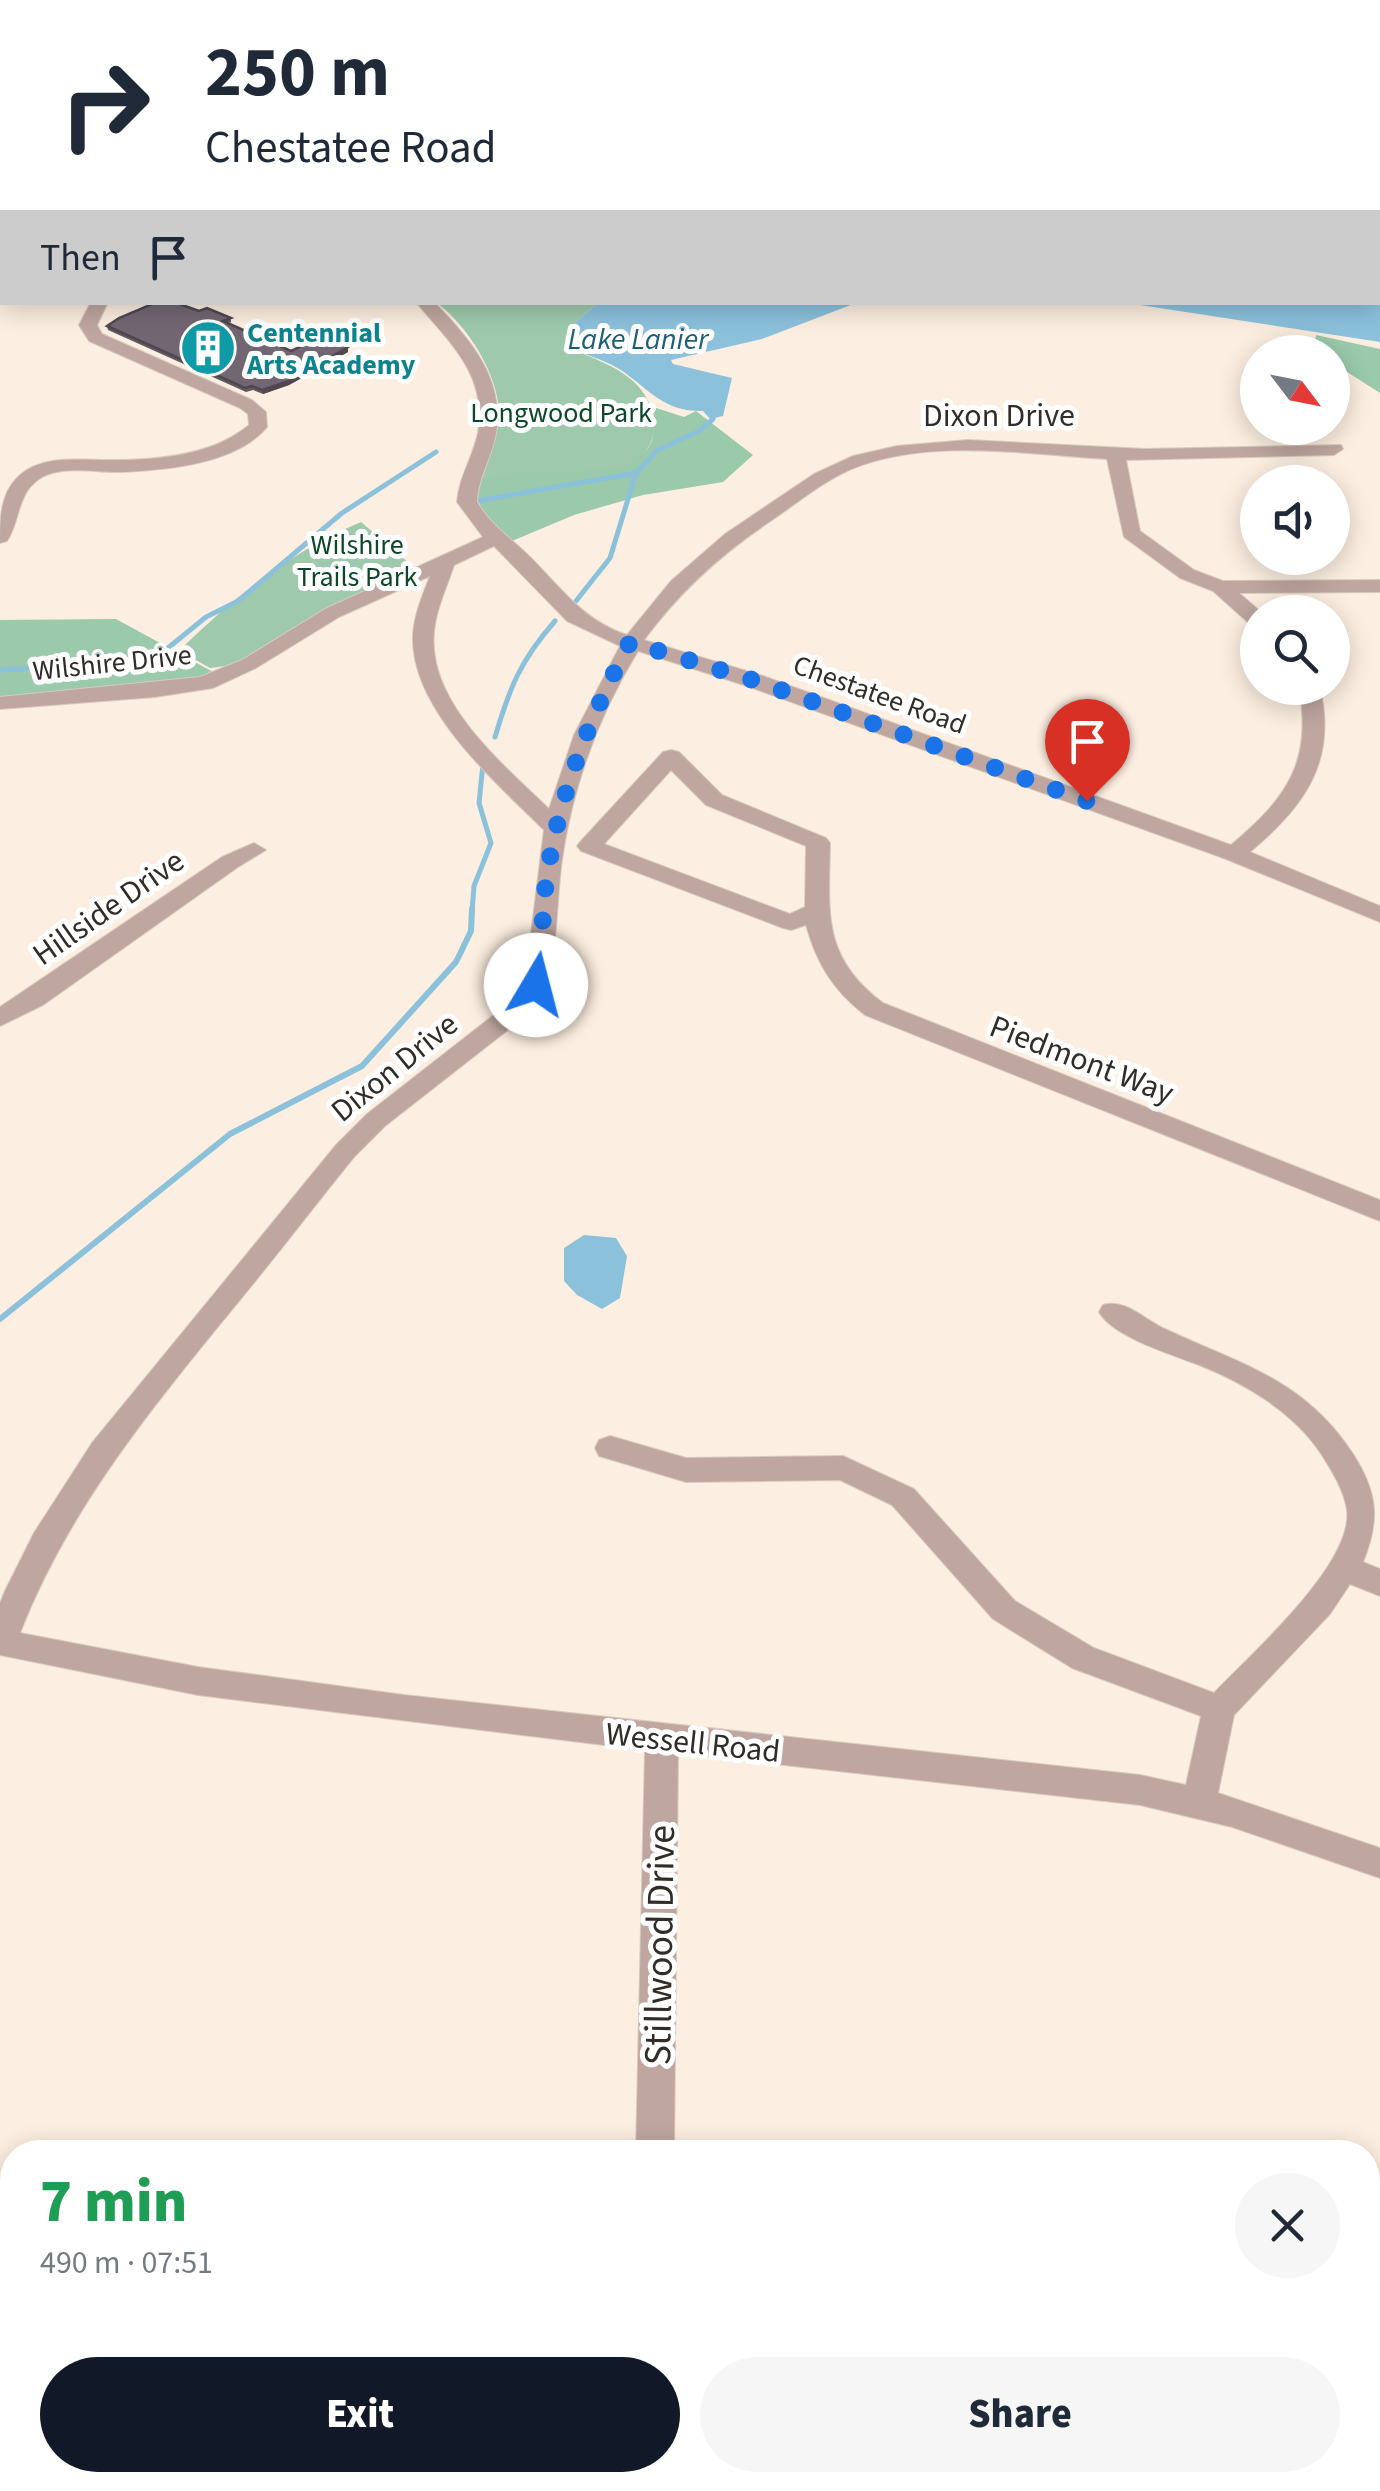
<!DOCTYPE html>
<meta charset="utf-8">
<style>
body{margin:0;font-family:"Source Sans 3",sans-serif;background:#f6f6f7;color:#1f2937;height:100vh;display:flex;flex-direction:column;font-size:38px;white-space:nowrap}
*{box-sizing:border-box;margin:0}
p{font-size:32px;color:#747a83}
.icon{flex:none;width:55px;height:55px;fill:none;stroke:currentColor;stroke-width:2;stroke-linecap:round;stroke-linejoin:round}
.map{position:relative;flex:1;overflow:hidden}
.panel{position:absolute;left:0px;top:2140px;width:1380px;height:352px;display:flex;flex-direction:column;background:#fff;border-radius:40px 40px 0 0;box-shadow:0 5px 25px #0003}
.panel>*{flex:none}
.guide{position:absolute;left:0px;top:0px;width:1380px;height:305px;box-shadow:0 5px 25px #0003;background:#fff;color:#1f2937;overflow:hidden}
.needle{width:65px;rotate:122deg}
.tools{position:absolute;left:1240px;top:335px;display:grid;gap:20px}
.tools a{display:grid;place-items:center;width:110px;height:110px;border-radius:50%;background:#fff;box-shadow:0 5px 25px #0003;font-size:50px}
.pin{position:absolute;display:grid;place-items:center;width:85px;height:85px;color:#fff;margin:-102px -42px;border-radius:50% 50% 50% 0;rotate:-45deg;box-shadow:0 0 10px #0007}
.pin .icon{rotate:45deg}
.me{position:absolute;width:110px;margin:-55px;rotate:8deg;stroke-linejoin:round;filter:drop-shadow(0 0 8px #0008)}
.turn{display:flex;align-items:center;gap:35px;height:210px;padding:0 40px;font-size:45px}
.turn .icon{width:130px;height:130px;stroke-width:2.5}
.turn b{display:block;font-size:70px;line-height:85px}
.then{display:flex;align-items:center;height:95px;padding:0 40px;background:#0003;gap:20px;font-size:38px}
.round{display:grid;place-items:center;flex:none;width:105px;height:105px;border-radius:52px;background:#f6f6f7}
.headline{display:flex;align-items:center;justify-content:space-between;height:170px;padding:0 40px}
h1{font-size:60px;font-weight:800;line-height:75px;color:#1e9e55}
.primary-button{display:flex;gap:20px;margin-top:auto;padding:20px 40px}
.primary-button a{flex:1;height:115px;border-radius:60px;background:#111827;color:#fff;font-size:40px;font-weight:800;line-height:115px;text-align:center}
.primary-button a+a{background:#f6f6f7;color:#1f2937}
.map>svg:first-child{display:block}
.green{fill:#9ec9ad}
.forest{fill:#9acaab}
.water{fill:#8cc1dc}
.lines{fill:none;stroke-linecap:round;stroke-linejoin:round}
.stream-far1{stroke:#8cc1dc;stroke-width:5}
.stream{stroke:#8cc1dc;stroke-width:6}
.minor-casing{stroke:#d7cbbf;stroke-width:2}
.minor{fill:#bfa6a0;fill-rule:evenodd}
.wall{fill:#625862}
.shaded-wall{fill:#504750}
.building{fill:#726672;stroke:#504750;stroke-width:2.5}
.route{stroke:#1a73e8;stroke-width:18;stroke-dasharray:0 32.4}
.labels{text-anchor:middle;stroke-width:10;stroke-linejoin:round;paint-order:stroke}
.far-culture-label{font-size:28px;font-weight:bold;fill:#0d838f;stroke:#fff;text-anchor:start}
.far-park-label{font-size:28px;fill:#0c4729;stroke:#fff}
.far-street-label{font-size:28px;fill:#312c27;stroke:#fff}
.far-water-label{font-size:30px;font-style:italic;fill:#1c5d78;stroke:#fff}
.street-label{font-size:32px;fill:#312c27;stroke:#fff}
.near-street-label{font-size:38px;fill:#312c27;stroke:#fff}
</style>
<div class="map">
<svg width="1380" height="2491" viewBox="0 0 1380 2491">
<rect width="100%" height="100%" fill="#fceee0"/>
<path class="green" d="M437,303H598L576,322L571,349C592,358 615,365 633,381C661,406 664,452 624,467C596,476 511,476 477,477C486,458 498,439 499,418C501,378 468,326 437,303Z
M361,522L417,570L240,664L210,668L187,655L184,646C235,596 294,550 361,522Z"/>
<path class="forest" d="M1316,335L1380,349V393L1333,363L1332,352L1314,351Z
M653,407L684,417L696,411L753,455L723,482L643,495L574,515L512,541C489,522 473,508 477,477L622,467C655,449 655,443 653,407Z
M116,619L226,679L0,705V620Z"/>
<path class="water" d="M1380,158V342L1127,303L1378,302Z
M598,303V302L856,303L762,339L671,360L673,364L732,378L723,416L710,419L703,411C666,412 651,392 624,372C608,361 589,356 571,349L576,322Z
M584,1235L616,1238L627,1256L620,1298L602,1309L577,1295L564,1281V1248Z"/>
<g class="lines">
<path class="stream-far1" d="M471,502L636,473L658,450L699,431L713,419
M576,601L610,558L636,473
M0,670L110,665L158,656L206,617L238,601L342,513L436,452
M495,737C510,687 520,661 555,621
M472,912L474,886L491,843L479,803L483,764"/>
<path class="stream" d="M0,1319L230,1134L362,1066L456,962L471,931L472,909"/>
<g class="minor-casing">
<path id="minor" d="M705,0H720L722,2H707Z
M0,7H2V15H0Z
M1378,23H1380V31H1378Z
M1378,82H1380V90H1378Z
M0,179H2V189H0Z
M0,234H2V244H0Z
M91,302H108L97,325L102,334L252,400L266,412L267,427C236,464 167,470 122,472C94,473 53,462 32,485C18,499 18,525 7,541L0,543C0,520 0,494 18,477C42,453 84,461 115,460C159,460 214,455 249,425L248,414L240,408L89,341L79,325Z
M416,302H434C470,339 505,379 496,433C492,457 478,477 477,502C491,526 511,538 531,558C562,589 584,621 627,635L671,581L725,534L814,474L853,456L897,446L968,440L1145,449L1341,445L1343,449L1334,455L1126,460L1140,531L1194,570L1223,581L1380,580V592L1239,593L1261,612H1258V627L1251,625L1213,591L1180,578L1124,537L1107,459C1024,454 928,437 849,470C821,483 797,503 772,520C721,554 680,591 644,640L763,676L1231,845C1286,799 1313,762 1299,688H1320C1337,761 1305,806 1250,852L1380,906V922L1226,859L747,686L638,651C600,713 574,783 563,853C554,906 562,963 532,1011L385,1126L354,1157C315,1205 278,1254 239,1301C154,1405 69,1507 20,1633L198,1667L404,1695L1140,1775L1186,1785L1201,1716L1072,1668L993,1619L892,1505L840,1480L686,1482L599,1456L595,1448L599,1440L610,1436L686,1458L843,1456L914,1489L1015,1601L1094,1648L1214,1693C1249,1656 1354,1564 1347,1510C1344,1490 1332,1471 1322,1455C1295,1413 1245,1383 1199,1365C1173,1355 1113,1337 1099,1312L1103,1305C1125,1298 1145,1320 1165,1329C1242,1365 1304,1379 1353,1454C1378,1493 1380,1520 1363,1562L1380,1569V1596L1350,1584L1330,1614L1234,1715L1218,1793L1380,1848V1878L1232,1827L1140,1805L678,1753L674,2152H636L645,1750L198,1695L0,1655V1603L5,1591L34,1533L92,1443L336,1145L367,1114L513,1000L528,958L544,830C496,782 410,709 413,635C414,615 423,594 430,576L339,617L256,668L213,688L155,697L0,709V697L200,677L242,660L325,609L483,537L457,502C459,477 473,457 478,433C488,375 450,343 416,302ZM494,546L567,621L620,646L574,735L549,809C504,765 427,703 434,632C436,609 447,587 454,565Z
M671,750L679,752L722,795L826,838L830,843C829,912 821,957 883,1003L1380,1200V1221L865,1015C833,990 817,964 806,925L791,930L783,928L581,851L577,846L581,841L663,752ZM671,770L706,805L806,846L805,907L790,914L604,844Z
M254,843L266,850L238,867L43,1005L0,1026V1007L222,857Z
M1368,2241L1380,2244V2282L1368,2279Z
M628,2480H670V2491H628Z
M1078,2480H1120V2491H1078Z"/>
</g>
<use href="#minor" class="minor"/>
</g>
<path class="wall" d="M199,311L231,318V322L228,324L291,351L348,347V352L289,385L263,394L253,390L246,392L108,330L107,326Z"/>
<path class="shaded-wall" d="M348,347V352L289,385L263,394L262,390Z"/>
<path class="building" d="M157,302H174L199,311L207,308L231,318L223,321L291,351L322,337L348,347L289,381L262,390L252,386L245,388L107,326L119,318Z"/>
<g class="lines">
<path class="route" d="M536,985C544,947 541,907 548,869C562,787 591,715 630,642L756,681L1087,801"/>
</g>
<defs>
<g id="building-disc" transform="scale(2.875)"><circle r="9.5" fill="#0f9aa8" stroke="#fff"/><path d="M-4-6H4V6H1V3H-1V6H-4ZM-2.5-4.3h1.7v1.8h-1.7ZM.8-4.3h1.7v1.8H.8ZM-2.5-1h1.7V.8h-1.7ZM.8-1h1.7V.8H.8Z" fill="#fff"/></g>
</defs>
<g fill-rule="evenodd">
<use href="#building-disc" x="208" y="348"/>
</g>
<g class="labels">
<g class="far-culture-label">
<text x="247" y="342">Centennial<tspan x="247" dy="32">Arts Academy</tspan></text>
</g>
<g class="far-park-label">
<text x="561" y="422">Longwood Park</text>
<text x="357" y="554">Wilshire<tspan x="357" dy="32">Trails Park</tspan></text>
</g>
<g class="far-street-label">
<text transform="translate(112 662) rotate(-6)" y="10">Wilshire Drive</text>
<text transform="translate(880 694) rotate(20)" y="10">Chestatee Road</text>
</g>
<g class="far-water-label">
<text x="638" y="349">Lake Lanier</text>
</g>
<g class="street-label">
<text x="999" y="426">Dixon Drive</text>
<text transform="translate(108 907) rotate(-35)" y="11">Hillside Drive</text>
<text transform="translate(1082 1059) rotate(21)" y="11">Piedmont Way</text>
<text transform="translate(394 1067) rotate(-39)" y="11">Dixon Drive</text>
<text transform="translate(693 1742) rotate(6)" y="11">Wessell Road</text>
</g>
<g class="near-street-label">
<text transform="translate(659 1945) rotate(-89)" y="13">Stillwood Drive</text>
</g>
</g>
</svg>
<div class="tools">
<a><svg class="needle" viewBox="-14 -14 28 28"><path d="M0-13l5 13h-10z" fill="#e53935"/><path d="M0 13l5-13h-10z" fill="#747a83"/></svg></a>
<a><svg class="icon" aria-label="sound" viewBox="0 0 24 24"><path d="M4 9h4l5-4v14l-5-4H4zM17 9q2 3 0 6"/></svg></a>
<a><svg class="icon" aria-label="search" viewBox="0 0 24 24"><circle cx="10" cy="10" r="6"/><path d="M15 15l6 6"/></svg></a>
</div>
<div class="pin" style="left:1087px;top:801px;background:#d93025"><svg class="icon" aria-label="arrive" viewBox="0 0 24 24"><path d="M6 21V4h12l-3 4 3 4H6"/></svg></div>
<svg class="me" style="left:536px;top:985px" viewBox="-20 -20 40 40"><circle r="19" fill="#fff"/><path d="M0-13L10 11 0 6-10 11z" fill="#1a73e8"/></svg>
<div class="guide">
<div class="turn"><svg class="icon" aria-label="right" viewBox="0 0 24 24"><path d="M7 20v-9h11M14 6l5 5-5 5"/></svg><div><b>250 m</b>Chestatee Road</div></div>
<div class="then">Then<svg class="icon" aria-label="arrive" viewBox="0 0 24 24"><path d="M6 21V4h12l-3 4 3 4H6"/></svg></div>
</div>
<section class="panel">
<div class="headline"><div><h1>7 min</h1><p>490 m · 07:51</p></div><a class="round"><svg class="icon" aria-label="close" viewBox="0 0 24 24"><path d="M6 6l12 12M18 6L6 18"/></svg></a></div>
<div class="primary-button"><a>Exit</a><a>Share</a></div>
</section>
</div>
